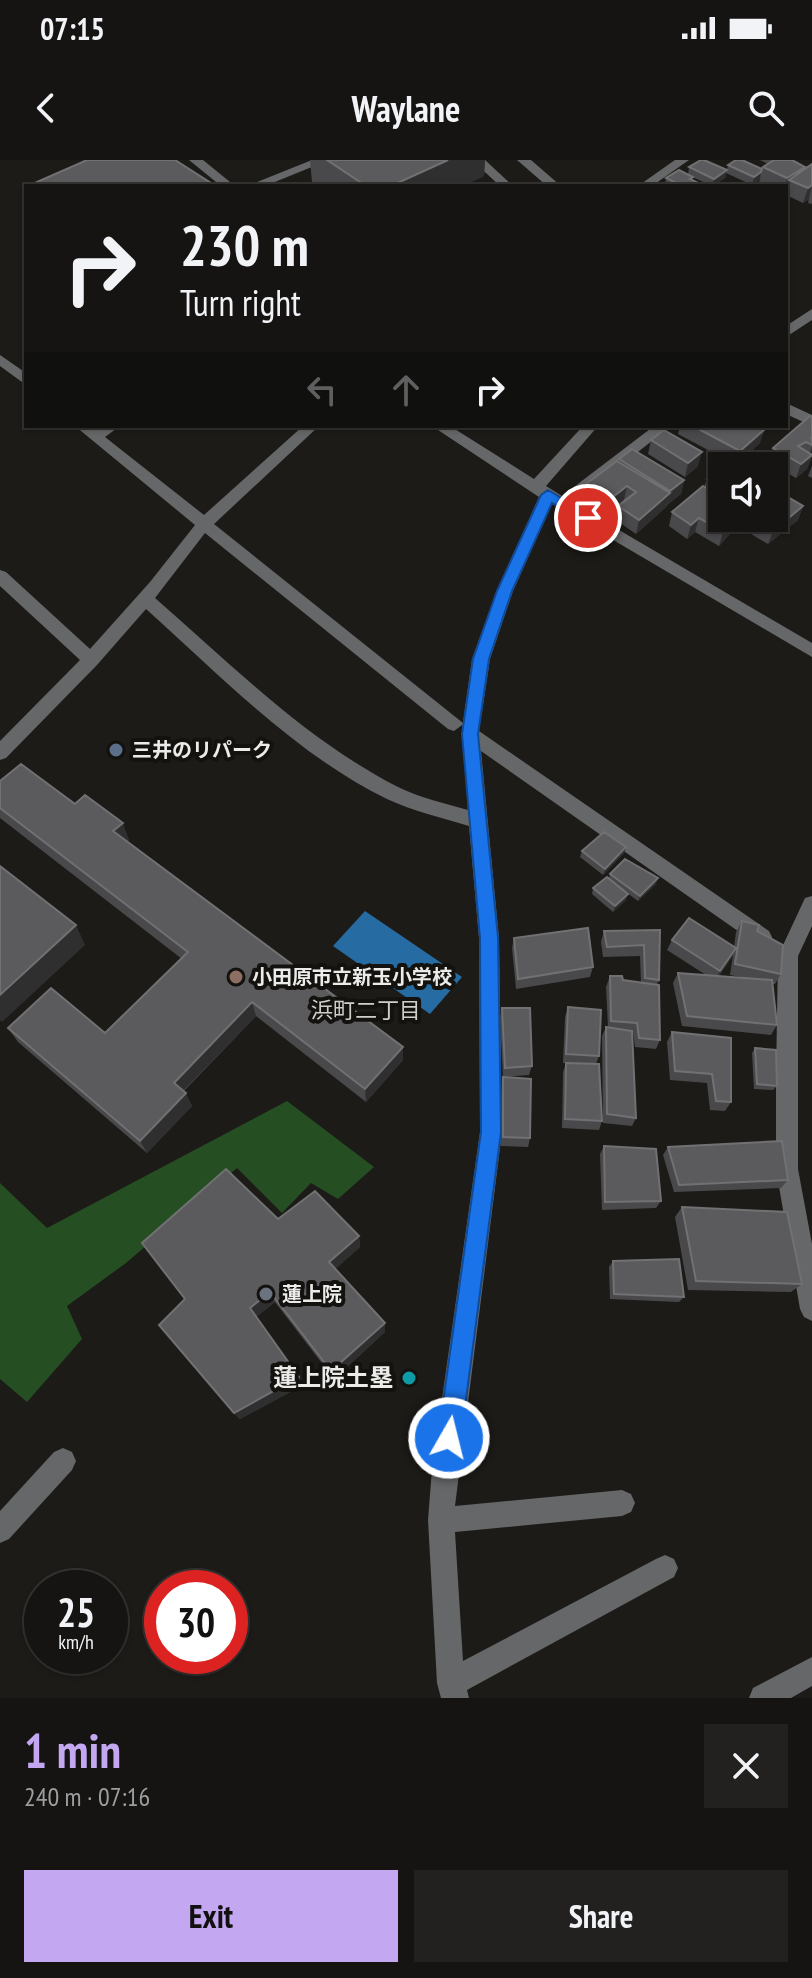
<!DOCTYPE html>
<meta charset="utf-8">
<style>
body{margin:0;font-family:"PT Sans Narrow","Noto Sans JP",sans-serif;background:#222120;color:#f1f3f6;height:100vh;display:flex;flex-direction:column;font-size:30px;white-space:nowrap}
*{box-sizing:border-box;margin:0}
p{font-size:26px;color:#9d9e9f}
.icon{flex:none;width:44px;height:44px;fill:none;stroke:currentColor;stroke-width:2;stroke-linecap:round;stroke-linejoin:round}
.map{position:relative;height:1538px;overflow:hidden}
.sheet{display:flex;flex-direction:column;background:#151412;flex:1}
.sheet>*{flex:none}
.guide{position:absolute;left:24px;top:24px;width:764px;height:244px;border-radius:0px;box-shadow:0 2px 6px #0004,0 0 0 2px #343332;background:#151412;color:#f1f3f6;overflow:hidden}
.controls{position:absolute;left:708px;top:292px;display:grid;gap:16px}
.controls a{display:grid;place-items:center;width:80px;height:80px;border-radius:0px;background:#151412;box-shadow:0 2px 6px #0004,0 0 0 2px #343332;font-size:40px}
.speed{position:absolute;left:24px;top:1410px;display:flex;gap:16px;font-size:40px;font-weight:700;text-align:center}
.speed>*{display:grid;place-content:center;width:104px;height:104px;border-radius:50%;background:#151412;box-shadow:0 2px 6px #0004,0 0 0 2px #343332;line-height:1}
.speed small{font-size:20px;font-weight:400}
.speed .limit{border:12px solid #d22;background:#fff;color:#111}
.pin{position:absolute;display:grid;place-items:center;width:68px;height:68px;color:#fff;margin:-34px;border:4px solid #fff;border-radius:50%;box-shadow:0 2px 8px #0007}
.me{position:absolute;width:88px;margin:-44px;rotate:8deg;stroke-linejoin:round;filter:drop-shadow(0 0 6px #0008)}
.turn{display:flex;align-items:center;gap:28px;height:168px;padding:0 24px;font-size:36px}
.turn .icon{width:104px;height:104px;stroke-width:2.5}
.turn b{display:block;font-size:56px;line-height:68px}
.lanes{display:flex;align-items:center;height:76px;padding:0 24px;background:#0003;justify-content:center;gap:40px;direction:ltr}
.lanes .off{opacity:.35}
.round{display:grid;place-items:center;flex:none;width:84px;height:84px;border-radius:0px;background:#222120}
.overview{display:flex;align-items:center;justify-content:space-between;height:136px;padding:0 24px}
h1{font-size:48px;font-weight:700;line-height:60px;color:#c4a7f1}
.action{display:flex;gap:16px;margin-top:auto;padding:16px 24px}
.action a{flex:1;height:92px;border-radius:0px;background:#c4a7f1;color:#111;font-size:32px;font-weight:700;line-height:92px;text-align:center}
.action a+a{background:#222120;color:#f1f3f6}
.status{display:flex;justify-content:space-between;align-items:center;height:56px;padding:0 40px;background:#151412;direction:ltr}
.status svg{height:22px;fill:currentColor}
header{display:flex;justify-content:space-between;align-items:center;height:104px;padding:0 24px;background:#151412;font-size:36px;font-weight:700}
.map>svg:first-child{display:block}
.green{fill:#264e23}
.water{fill:#266ba1}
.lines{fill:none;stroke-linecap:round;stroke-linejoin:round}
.minor{fill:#666768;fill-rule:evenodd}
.wall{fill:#49494c;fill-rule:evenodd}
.shaded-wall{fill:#302f30}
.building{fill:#5b5b5d;stroke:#717173;stroke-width:2}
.route{fill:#1a73e8;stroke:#114b97;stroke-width:2}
.service-dot{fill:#5c6f8a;stroke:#13120f;stroke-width:3}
.education-dot{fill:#8d6e63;stroke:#13120f;stroke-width:3}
.worship-dot{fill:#6b7280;stroke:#13120f;stroke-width:3}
.culture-dot{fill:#0f9aa8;stroke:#13120f;stroke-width:3}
.labels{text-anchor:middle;stroke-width:8;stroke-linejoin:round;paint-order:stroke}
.poi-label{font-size:20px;font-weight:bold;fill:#ebebe9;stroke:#13120f;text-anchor:start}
.neighbourhood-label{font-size:22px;fill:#cfcec9;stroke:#13120f}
.near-poi-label{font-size:24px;font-weight:bold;fill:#ebebe9;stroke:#13120f;text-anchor:end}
</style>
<div class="status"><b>07:15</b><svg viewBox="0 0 49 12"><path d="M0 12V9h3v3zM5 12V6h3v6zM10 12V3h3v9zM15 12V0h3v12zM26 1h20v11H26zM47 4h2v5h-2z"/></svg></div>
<header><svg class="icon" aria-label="back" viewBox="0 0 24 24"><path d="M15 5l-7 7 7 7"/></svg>Waylane<svg class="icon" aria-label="search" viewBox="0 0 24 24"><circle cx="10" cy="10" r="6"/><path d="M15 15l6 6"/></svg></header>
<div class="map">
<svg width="812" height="1538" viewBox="0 0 812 1538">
<rect width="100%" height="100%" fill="#1c1b18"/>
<path class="green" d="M287,941L374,1007L338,1039L311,1023L282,1053L237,1008L126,1103L67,1146L82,1179L27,1242L0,1219V1023L47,1068Z"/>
<path class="water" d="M365,751L462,817L430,854L333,786Z"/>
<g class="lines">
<path class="minor" d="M189,0H203L235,26H221Z
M312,0H329L265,26H247Z
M472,0H485L513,26H500Z
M517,0H531L561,26H547Z
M675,0H689L652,26H638Z
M812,149V160L786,177V166Z
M0,195L26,213V225L0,206Z
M786,243L812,255V266L786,254Z
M75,266H92L96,269L102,266H120L105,277L204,355L303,266H319L214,364L463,563L472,499L497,431L539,337L432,266H450L534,319L583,266H598L546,326L562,336L654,266H671L573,343L812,483V497L552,344L513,431L490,499L479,571L769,771L772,777L769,783L762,786L755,783L481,591L499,778L502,972L455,1346L622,1330L631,1334L635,1343L631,1352L622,1356L455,1372L463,1501L656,1399L665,1395L674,1399L678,1408L674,1417L467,1530L469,1538H441L437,1523L428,1360L432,1309L480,972L479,778L469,666C442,658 413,651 387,639C295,594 221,516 146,449L97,505L6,598L0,600V581L80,500L0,426V410L6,412L90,489L150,422L195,365ZM205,373L448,569L454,571L462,565L468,650C444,643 420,638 398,627C306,580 232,505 155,438Z
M812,736V766L798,796V1009L812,1084V1161L804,1157L800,1149L776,1009V916L778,796L805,738Z
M63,1288L72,1292L76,1301L72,1310L9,1379L0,1383V1351L54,1292Z
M812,1497V1526L791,1538H749L753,1528Z"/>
</g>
<path class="wall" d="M310,0H485L484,16L462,26H318L312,22Z
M760,0H792L804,10L812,4V44L808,43L809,39L803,43L786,35V26H769L759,22L760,20L752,25L726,13L725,18L712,26L688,15L693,17L692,20L704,26L665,25L666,18L688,15L689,7L727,10L728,5L762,9L763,7L768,4Z
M812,257V296L807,309L796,318L768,302L773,288Z
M680,266H759L760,283L736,305L678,274Z
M651,280L698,306L685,317L648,294Z
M619,299L684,320L681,334L667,345L666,347L636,374L616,360L618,346L624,340L606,354L584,338L586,324L618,302Z
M722,306V358H740L738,365L719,386L695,372L687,379L669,366L672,352L704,327L707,319Z
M812,306V318L808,316Z
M803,346L798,360L768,384L741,368L744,358H774Z
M0,621L75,644L129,680L127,682L403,900L366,942L256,856L184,931L192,946L147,993L18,882L8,868L105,873L182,799L0,658Z
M626,687L624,693L603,715L580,697L582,691Z
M610,714L656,724L638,741L623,730L626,740L613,752L592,734L593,728L609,718Z
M742,761L757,771L781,814L775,824H773L777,865L771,875L682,866L673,823L678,813L706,815L667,790L672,780L734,787L736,772ZM733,795L730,815L746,818L719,816Z
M660,770L659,820L657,825L660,880L656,889L635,887L633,872H632L636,958L632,966L603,963L602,876L606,867H608L606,827L610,816L623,820L641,823L640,796L603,797L601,782L604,771Z
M514,778L593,807L590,817L516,829L512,788Z
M568,847L599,896L596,904L602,961L599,970L562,968L563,912L566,903H563L565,857Z
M502,848L532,906L529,915L503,917L500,858Z
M672,872L731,878V942L725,951L710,950L707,923L670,920L667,882Z
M755,888L777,926L773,930L754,929L752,893Z
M503,917L530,978L528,987L501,986L502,926Z
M604,986L661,1041L656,1048L602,1050L600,994Z
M668,987L788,1020L781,1028L674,1032L663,995Z
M682,1047L802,1124L791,1132L688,1130L675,1057Z
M278,1059L359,1076L360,1087L335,1109L385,1163V1172L334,1219L275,1142L256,1157L299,1217L303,1225L240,1259L234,1253L185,1139Z
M613,1101L684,1137L679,1142L610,1139L609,1107Z"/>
<path class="shaded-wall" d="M448,0H485L484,16L462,26H391Z
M805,7L801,22L789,20L786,30L785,26L787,18Z
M727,10L725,18L712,26L714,19Z
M761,12L760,20L752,25L754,17Z
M812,25L809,39L803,43L808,28Z
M765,269L760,283L736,306L740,291Z
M812,287V296L807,309L796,318L801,304L808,298Z
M702,292L698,306L685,317L688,303Z
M684,320L681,334L667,345L670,331Z
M627,326L624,340L606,354L609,340Z
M670,333L666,347L636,374L639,360Z
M803,346L798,360L768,384L773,371Z
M699,358L695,372L687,379L691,365Z
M735,358H740L738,365L719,386L723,372Z
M123,663L129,680L120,688L113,671Z
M626,687L624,693L603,715L605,709Z
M658,718L656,724L638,741L640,736Z
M628,734L626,740L613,752L615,746Z
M76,765L85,785L2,862L0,860V835Z
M736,788L731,799L715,821L720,811Z
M252,842L256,856L179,935L174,923Z
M403,887V900L366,942L365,929Z
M186,933L192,946L147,993L140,981Z
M359,1076L360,1087L331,1113L329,1102Z
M270,1132L275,1142L255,1158L250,1148Z
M385,1163V1172L334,1219L331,1211Z
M299,1217L303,1225L240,1259L234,1253Z"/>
<path class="building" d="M87,0H175L214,25L212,26H28Z
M327,0H448L391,26H366Z
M701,0H704L727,10L714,19L689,7Z
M736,0H742L762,9L761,12L754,17L728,5Z
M774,0H792L805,7L787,18L763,7Z
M812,4V25L808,28L789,20Z
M679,10L693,17L690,19L704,26H682L666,18Z
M810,256L812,257V277L811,278L812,279V285L806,282L798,286L812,295L801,304L773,288Z
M693,266H759L765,269L740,291Z
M664,270L702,292L688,303L651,280Z
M632,289L684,320L670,331L619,299Z
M617,301L670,333L639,360L618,346L636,332L627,326L609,340L586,324Z
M728,301L737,306H722Z
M722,306V328L707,319Z
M703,326L722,338V358H735L723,372L699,358L691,365L672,352Z
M776,330L803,346L773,371L752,358H774V331Z
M21,604L75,644L85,635L123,663L113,671L403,887L365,929L252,842L174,923L186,933L140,981L8,868L51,828L105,873L188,792L0,648V621Z
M604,672L626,687L605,709L582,691Z
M625,699L658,718L640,736L610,714Z
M0,706L76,765L0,835Z
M607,717L628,734L615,746L593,728Z
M689,758L736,788L720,811L672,780Z
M742,761L759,765L757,771L783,785L781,814L735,804Z
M588,768L593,807L518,819L514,778Z
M660,770L659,820L645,818L644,785L607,787L604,771Z
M678,813L772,820L777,865L687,856Z
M610,816H622L623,820L659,825L660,880L639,878L637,863L611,861Z
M568,847L601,850L599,896L566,894Z
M502,848H530L532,906L505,908Z
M606,867L632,871L636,958L607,954Z
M672,872L731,878V942L716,941L712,914L675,911Z
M755,888L776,890L777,926L757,924Z
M566,903L599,904L602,961L565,959Z
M503,917L531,919L530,978L503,977Z
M782,981L788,1020L679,1025L668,987Z
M604,986L656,989L661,1041L605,1042Z
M226,1009L278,1059L315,1031L359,1076L329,1102L385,1163L331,1211L270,1132L250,1148L299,1217L234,1253L159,1165L185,1139L142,1083Z
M682,1047L787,1052L802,1124L696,1121Z
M679,1099L684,1137L614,1134L613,1101Z"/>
<path class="route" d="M548,330L595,358L588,363L583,362L552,343L512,431L489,499L478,574L498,778L501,972L461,1278L457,1286L449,1289L441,1286L438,1278L481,972L480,778L462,574L473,499L497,431L541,335Z"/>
<circle class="service-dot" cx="116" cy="590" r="8"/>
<circle class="education-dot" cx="236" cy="817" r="8"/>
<circle class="worship-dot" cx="266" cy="1134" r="8"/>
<circle class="culture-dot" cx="409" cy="1218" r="8"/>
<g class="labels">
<g class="poi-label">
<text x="132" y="597">三井のリパーク</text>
<text x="252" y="824">小田原市立新玉小学校</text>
<text x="282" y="1141">蓮上院</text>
</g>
<g class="neighbourhood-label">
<text x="366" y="858">浜町二丁目</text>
</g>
<g class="near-poi-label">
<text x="393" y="1226">蓮上院土塁</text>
</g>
</g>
</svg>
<div class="controls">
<a><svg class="icon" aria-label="sound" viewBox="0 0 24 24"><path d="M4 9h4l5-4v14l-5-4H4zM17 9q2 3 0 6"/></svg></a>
</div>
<div class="speed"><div>25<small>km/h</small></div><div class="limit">30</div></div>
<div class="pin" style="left:588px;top:358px;background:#d93025"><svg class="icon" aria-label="arrive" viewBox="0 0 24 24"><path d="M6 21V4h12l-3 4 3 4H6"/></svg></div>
<svg class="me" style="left:449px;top:1278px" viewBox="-20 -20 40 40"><circle r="17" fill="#1a73e8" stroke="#fff" stroke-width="3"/><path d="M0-11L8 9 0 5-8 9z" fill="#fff"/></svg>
<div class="guide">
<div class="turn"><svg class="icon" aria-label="right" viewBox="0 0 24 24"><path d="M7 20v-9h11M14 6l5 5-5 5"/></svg><div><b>230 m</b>Turn right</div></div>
<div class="lanes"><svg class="icon off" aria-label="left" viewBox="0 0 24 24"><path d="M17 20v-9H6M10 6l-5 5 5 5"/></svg><svg class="icon off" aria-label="ahead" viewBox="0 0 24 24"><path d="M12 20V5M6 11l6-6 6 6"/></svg><svg class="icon" aria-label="right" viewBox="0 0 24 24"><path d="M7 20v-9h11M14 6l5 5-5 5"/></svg></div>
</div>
</div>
<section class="sheet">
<div class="overview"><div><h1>1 min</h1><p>240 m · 07:16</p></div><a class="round"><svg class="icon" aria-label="close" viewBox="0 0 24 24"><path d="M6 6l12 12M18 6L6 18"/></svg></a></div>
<div class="action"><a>Exit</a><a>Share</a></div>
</section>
